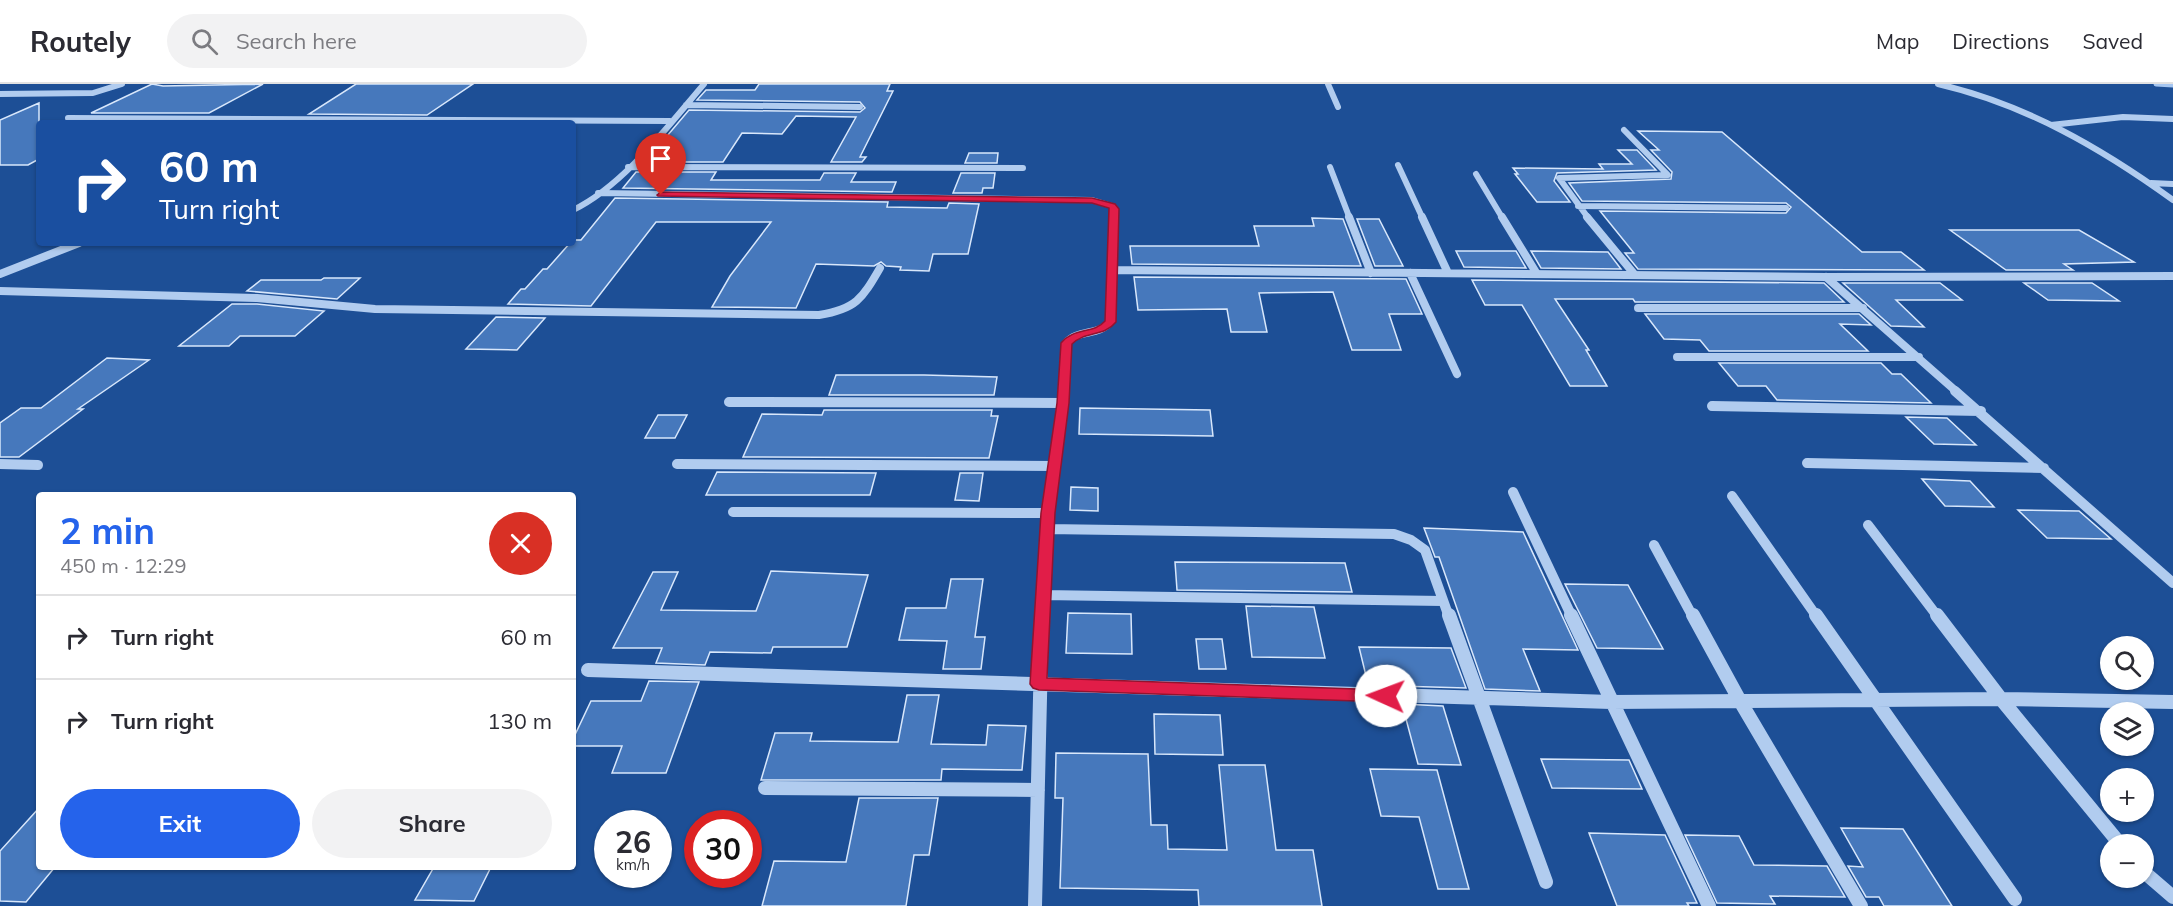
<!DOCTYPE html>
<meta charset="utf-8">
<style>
body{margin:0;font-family:Mulish,sans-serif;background:#f2f2f3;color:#2b2b33;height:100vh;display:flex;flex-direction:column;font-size:22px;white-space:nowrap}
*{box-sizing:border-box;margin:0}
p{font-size:20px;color:#7c7c81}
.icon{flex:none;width:33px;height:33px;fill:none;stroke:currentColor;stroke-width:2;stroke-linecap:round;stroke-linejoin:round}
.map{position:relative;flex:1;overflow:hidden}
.sheet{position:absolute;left:36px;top:408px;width:540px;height:378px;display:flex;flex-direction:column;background:#fff;border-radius:6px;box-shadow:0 2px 4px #0004}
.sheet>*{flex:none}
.top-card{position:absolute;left:36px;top:36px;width:540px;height:126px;border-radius:6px;box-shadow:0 2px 4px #0004;background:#1a4fa0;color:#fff;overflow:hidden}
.fabs{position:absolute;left:2100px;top:552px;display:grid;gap:12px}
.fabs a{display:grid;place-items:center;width:54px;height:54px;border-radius:50%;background:#fff;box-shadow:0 2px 4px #0004;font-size:30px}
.speed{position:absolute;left:594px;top:726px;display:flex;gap:12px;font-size:30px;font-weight:700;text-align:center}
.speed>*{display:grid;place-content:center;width:78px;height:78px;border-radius:50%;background:#fff;box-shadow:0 2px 4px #0004;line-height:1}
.speed small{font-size:15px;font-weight:400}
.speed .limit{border:9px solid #d22;background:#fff;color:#111}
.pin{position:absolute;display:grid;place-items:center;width:51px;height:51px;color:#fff;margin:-62px -26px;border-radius:50% 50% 50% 0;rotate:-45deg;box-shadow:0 0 6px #0007}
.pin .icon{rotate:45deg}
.me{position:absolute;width:66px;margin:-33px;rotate:272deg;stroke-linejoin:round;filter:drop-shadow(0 0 4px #0008)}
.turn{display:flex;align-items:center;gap:21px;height:126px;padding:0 24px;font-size:27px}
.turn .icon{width:78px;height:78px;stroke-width:2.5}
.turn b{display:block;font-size:42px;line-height:51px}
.round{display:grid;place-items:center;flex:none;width:63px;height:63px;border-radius:32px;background:#f2f2f3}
.overview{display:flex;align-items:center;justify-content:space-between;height:102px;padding:0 24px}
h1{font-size:36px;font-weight:700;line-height:45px;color:#2563eb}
.primary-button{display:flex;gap:12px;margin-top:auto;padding:12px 24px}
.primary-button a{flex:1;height:69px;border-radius:36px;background:#2563eb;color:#fff;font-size:24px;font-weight:700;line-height:69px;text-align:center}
.primary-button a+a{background:#f2f2f3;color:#2b2b33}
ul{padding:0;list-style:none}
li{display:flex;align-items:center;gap:18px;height:84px;padding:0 24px;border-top:2px solid #e1e1e2}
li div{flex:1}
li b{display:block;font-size:22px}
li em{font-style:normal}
header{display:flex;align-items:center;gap:36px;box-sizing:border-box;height:84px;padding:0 30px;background:#fff;border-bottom:2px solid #e1e1e2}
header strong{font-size:28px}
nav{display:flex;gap:33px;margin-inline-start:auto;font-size:21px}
.search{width:420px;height:54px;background:#f2f2f3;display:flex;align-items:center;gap:15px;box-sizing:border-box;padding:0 21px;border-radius:33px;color:#7c7c81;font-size:22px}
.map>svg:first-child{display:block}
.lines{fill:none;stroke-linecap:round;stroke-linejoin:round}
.stream{stroke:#a5c6f1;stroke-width:5}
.building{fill:#4678bc;stroke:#d8e7fb;stroke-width:1.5}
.minor-far3{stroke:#b1ccef;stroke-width:6}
.minor-far2{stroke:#b1ccef;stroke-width:8}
.minor-far1{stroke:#b1ccef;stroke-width:10}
.minor{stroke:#b1ccef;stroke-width:14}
.route{fill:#e11d48;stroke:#92132f;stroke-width:1.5}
</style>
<header>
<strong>Routely</strong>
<div class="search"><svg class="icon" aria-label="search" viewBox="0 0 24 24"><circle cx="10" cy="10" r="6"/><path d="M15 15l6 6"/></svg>Search here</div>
<nav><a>Map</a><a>Directions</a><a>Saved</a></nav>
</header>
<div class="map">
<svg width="2173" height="822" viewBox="0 0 2173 822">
<rect width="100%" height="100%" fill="#1d4f96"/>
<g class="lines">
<path class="stream" d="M2156,0L2173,1"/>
</g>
<path class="building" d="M152,0L163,2L263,0L209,29H91Z
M356,0H473L427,31L309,30Z
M759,0H890L887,7H893L860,73H866L862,78H831L856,33L796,32L782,50L742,49L723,78H645L689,26L860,28L865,24L860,18L697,16L706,6H755Z
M39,19V75L28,81H0V36Z
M1638,47L1722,48L1862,168H1901L1924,186L1638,185L1625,169H1634L1600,127L1786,129L1791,123L1786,119L1582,117L1569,99L1671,95L1672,88L1651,66H1659Z
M1618,66H1637L1656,86L1557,89L1554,97L1570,118H1537L1515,90H1518L1513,84L1603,85L1599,80H1632Z
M969,69H998L997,79H965Z
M636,88H716L711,96H820L824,89H856L851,98H896L892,108L623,104Z
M961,89H995L993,104H983L982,109H953Z
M615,114L888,118L887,123L947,124L949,119L979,120L968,170H933L929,187L900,186L901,183L886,182L881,178L874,182L816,180L796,224L712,223L730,192L771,138H656L591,222L508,220L521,205H525L543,185H547L570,159H573V156H581Z
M1312,134L1343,135L1361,182L1132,180L1130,162H1259L1254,142H1314Z
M1357,135H1379L1403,182H1375Z
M1950,146H2079L2134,178L2064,180L2073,186H2006Z
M1456,167H1516L1526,184L1464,183Z
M1531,167L1608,168L1621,185L1541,184Z
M1134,193L1406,195L1422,230H1389L1401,266H1352L1333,208L1259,209L1267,248H1231L1227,225L1138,226Z
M324,194H360L337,215L247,207L261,196H321Z
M1472,196L1824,199L1844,218H1635L1633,215H1555L1589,266H1586L1607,302H1570L1522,221H1485Z
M1843,199H1940L1962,216H1896L1924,243L1891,242Z
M2024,199H2092L2119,217L2048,216Z
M232,220H257L324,227L295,252H240L229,262H179Z
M1645,230H1859L1871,241L1840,240L1868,267H1709L1700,256L1664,255Z
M496,233L545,234L517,266L466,265Z
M107,274L149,276L78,325H83L19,373H0V339L21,324H41Z
M1719,279H1881L1892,290H1901L1931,319L1777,316L1766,302H1738Z
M836,291H924L997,293L994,311H829Z
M1080,324L1210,326L1213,352L1079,350Z
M824,326H992L991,332H998L989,374L743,373L762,330L822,331Z
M658,331H687L675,354H645Z
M1906,333L1947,334L1976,361L1934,360Z
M717,388L876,389L870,411H706Z
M960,389H983L979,417L955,416Z
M1922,395L1970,397L1994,423L1945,422Z
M1071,403L1098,404V427L1070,426Z
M2018,426L2079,427L2111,455L2047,454Z
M1424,444L1523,448L1578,566L1523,565L1540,607L1485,605L1439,473H1435Z
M1175,478L1345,479L1352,508L1177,506Z
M771,487L868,491L847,563H773L771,569L710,568L705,581L656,579L662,564H613L653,488H678L661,526L756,527Z
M951,495H983L975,553H985L981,585H943L947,557L899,556L906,524H946Z
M1565,500L1628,501L1663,565L1597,564Z
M1246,522L1314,523L1325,574L1252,573Z
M1068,529L1131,530L1132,570L1066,569Z
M1196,555H1222L1226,585H1199Z
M1359,563L1451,564L1466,604L1397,602L1395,596H1367Z
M649,597L699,598L666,689H612L622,662H573V655L591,617H641Z
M907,611H939L931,660L986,661L988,641L1026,642L1022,686L942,685L941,696H761L775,649H812L810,657L898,658Z
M1402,620L1443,622L1461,681L1418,680Z
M1154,630L1220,631L1223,671L1155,670Z
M1056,669L1148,670L1151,741H1167L1168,765L1227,766L1219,681H1265L1276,766H1313L1322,822H1199L1198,806L1060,804L1063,714H1055Z
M1541,675L1629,676L1642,705L1552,704Z
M1370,685L1437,686L1469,805H1438L1419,733L1381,732Z
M859,714H938L929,771H914L906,822H762L774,777L846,778Z
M39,724V783H55L26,818L0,817V767Z
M1841,744L1903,745L1952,822H1884L1879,813H1866L1848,782L1863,783Z
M1589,749L1665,751L1697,819H1687L1689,822H1617Z
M1685,751L1739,752L1754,781L1827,782L1845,813L1770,812L1775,820L1717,819Z
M434,783H491L474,817L415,816Z"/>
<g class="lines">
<path class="minor-far3" d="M1328,0L1338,23
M1938,0C2025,20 2101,64 2173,116
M0,10L93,9L122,0
M686,21L860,23
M68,34L670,37
M2051,41L2123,33L2173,35
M1398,81L1423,135
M628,83L1023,84
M1330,83L1350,135
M1476,90L1503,135
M2151,99L2173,100
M598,109L1092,116L1112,122L1114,135
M1578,122L1786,124
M573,126C623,102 668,42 704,0
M1589,135L1559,94L1668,91L1624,46"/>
<path class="minor-far2" d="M1349,133L1371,189
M1422,133L1448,189
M1502,133L1537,190
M1587,133L1635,191
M1112,186L1826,193L2173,192
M1410,189L1457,290
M0,190L79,159
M1826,193L1957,308
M0,207L257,214L375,225L819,231C856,225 862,215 880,184
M1638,224H1863
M1677,273H1919
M1062,308L1066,259C1078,245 1099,252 1110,238L1114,133"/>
<path class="minor-far1" d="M1955,307L2173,499
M729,318L1063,319
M1712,322L1981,327
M1807,379L2044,384
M0,380L38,381
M677,380L1055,382
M1513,408L1572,533
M1732,412L1817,533
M733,428L1048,429
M1868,441L1938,533
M1047,445L1394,450L1411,456L1425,466L1449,533
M1654,461L1693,533
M1043,511L1443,517
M1042,533L1048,441L1063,307"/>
<path class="minor" d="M1449,531L1546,798
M1571,531L1709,822
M1693,531L1740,617L1861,822
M1816,531L2015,815
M1937,531L2001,615L2120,760
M588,586L1611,618L2001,615L2173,618
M765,704L1038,706
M2144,788L2173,813
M1035,822L1042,531"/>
</g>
<path class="route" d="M661,108L1092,114L1115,120L1119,125L1116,238C1104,253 1085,247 1072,260L1069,319L1055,429L1047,594L1386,606L1392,608L1394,612L1392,616L1386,618L1039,606L1033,604L1030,600L1041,429L1057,319L1061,259C1074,243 1094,250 1105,237L1109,124L1092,119L658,112L657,111Z"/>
</svg>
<div class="fabs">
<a><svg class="icon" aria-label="search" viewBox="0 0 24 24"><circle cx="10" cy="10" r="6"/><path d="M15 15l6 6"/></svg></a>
<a><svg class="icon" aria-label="layers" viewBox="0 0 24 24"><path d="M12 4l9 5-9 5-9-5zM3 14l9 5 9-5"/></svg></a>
<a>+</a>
<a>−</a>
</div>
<div class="speed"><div>26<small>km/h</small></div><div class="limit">30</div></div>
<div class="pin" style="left:661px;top:111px;background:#d93025"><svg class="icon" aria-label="arrive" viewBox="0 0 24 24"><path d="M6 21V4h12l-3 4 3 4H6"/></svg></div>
<svg class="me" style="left:1386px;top:612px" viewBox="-20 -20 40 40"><circle r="19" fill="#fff"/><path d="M0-13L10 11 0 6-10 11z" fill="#e11d48"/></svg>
<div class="top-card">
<div class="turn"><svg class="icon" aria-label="right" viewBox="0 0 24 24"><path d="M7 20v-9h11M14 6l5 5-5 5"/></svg><div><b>60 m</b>Turn right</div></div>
</div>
<section class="sheet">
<div class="overview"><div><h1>2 min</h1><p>450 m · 12:29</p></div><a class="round" style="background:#d93025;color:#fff"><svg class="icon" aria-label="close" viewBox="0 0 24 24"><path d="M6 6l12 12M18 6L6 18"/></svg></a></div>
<ul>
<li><svg class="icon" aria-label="right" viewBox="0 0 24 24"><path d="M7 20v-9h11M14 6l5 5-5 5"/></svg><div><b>Turn right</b></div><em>60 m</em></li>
<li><svg class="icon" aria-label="right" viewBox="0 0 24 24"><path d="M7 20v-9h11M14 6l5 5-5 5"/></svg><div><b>Turn right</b></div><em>130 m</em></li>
</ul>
<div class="primary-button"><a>Exit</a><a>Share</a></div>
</section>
</div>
